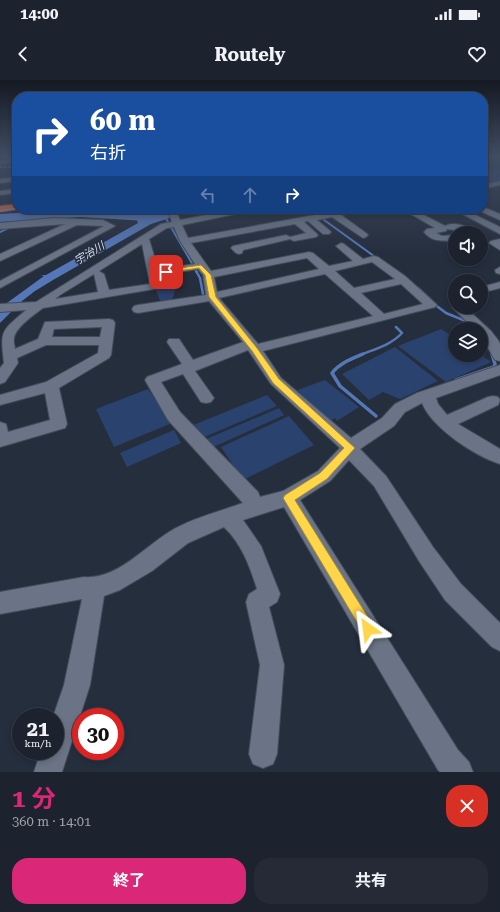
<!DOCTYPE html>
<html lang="ja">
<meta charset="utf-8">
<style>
body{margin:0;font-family:"Roboto Serif","Noto Sans JP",serif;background:#252a36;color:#f1f3f6;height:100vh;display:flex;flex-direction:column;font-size:15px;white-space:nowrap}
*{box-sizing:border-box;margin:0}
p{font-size:13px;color:#a0a4aa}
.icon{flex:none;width:22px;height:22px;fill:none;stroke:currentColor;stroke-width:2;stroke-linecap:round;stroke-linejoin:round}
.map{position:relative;height:692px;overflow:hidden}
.side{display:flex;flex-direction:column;background:#1c222e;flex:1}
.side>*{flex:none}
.guide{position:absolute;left:12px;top:12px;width:476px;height:122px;border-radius:16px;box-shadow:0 2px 6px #0003,0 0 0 1px #3a3f4a;background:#1a4fa0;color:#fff;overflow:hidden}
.controls{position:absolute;left:448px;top:146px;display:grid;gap:8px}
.controls a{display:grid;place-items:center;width:40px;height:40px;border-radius:50%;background:#1c222e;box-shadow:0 2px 6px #0003,0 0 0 1px #3a3f4a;font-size:20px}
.speed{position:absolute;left:12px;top:628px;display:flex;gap:8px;font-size:20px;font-weight:700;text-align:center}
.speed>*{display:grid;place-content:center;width:52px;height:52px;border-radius:50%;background:#1c222e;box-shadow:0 2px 6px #0003,0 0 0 1px #3a3f4a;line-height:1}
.speed small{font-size:10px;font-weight:400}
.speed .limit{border:6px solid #d22;background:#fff;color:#111}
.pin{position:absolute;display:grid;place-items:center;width:34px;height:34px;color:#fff;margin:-17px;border-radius:8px;box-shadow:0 2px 6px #0006}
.me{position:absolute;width:44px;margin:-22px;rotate:329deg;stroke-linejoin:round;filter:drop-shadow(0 0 3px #0008)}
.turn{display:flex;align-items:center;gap:14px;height:84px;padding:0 12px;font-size:18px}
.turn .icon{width:52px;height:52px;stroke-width:2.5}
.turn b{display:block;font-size:28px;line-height:34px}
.lanes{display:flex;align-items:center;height:38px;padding:0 12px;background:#0003;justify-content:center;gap:20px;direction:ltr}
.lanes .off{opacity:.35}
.round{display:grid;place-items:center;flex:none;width:42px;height:42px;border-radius:16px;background:#252a36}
.headline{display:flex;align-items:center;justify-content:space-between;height:68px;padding:0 12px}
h1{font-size:24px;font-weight:700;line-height:30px;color:#db2777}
.button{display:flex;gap:8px;margin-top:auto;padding:8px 12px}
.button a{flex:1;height:46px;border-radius:16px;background:#db2777;color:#fff;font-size:16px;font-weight:700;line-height:46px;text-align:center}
.button a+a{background:#252a36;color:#f1f3f6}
.status{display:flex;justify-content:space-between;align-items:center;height:28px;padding:0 20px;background:#1c222e;direction:ltr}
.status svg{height:11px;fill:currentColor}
header{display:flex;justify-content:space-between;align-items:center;height:52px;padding:0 12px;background:#1c222e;font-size:18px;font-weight:700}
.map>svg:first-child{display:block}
.green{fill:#2a426e}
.water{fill:#5577b7}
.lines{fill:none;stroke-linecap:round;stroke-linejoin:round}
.stream-far2{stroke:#5577b7;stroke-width:2}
.stream-far1{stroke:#5577b7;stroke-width:2.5}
.stream{stroke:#5577b7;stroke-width:3.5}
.river{fill:#5577b7;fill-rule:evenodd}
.minor-casing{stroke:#454c59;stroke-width:2}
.highway-casing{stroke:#454c59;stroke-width:2}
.minor{fill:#6a7486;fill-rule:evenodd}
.highway{fill:#c4614b;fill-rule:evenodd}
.tram{stroke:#878e9b;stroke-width:1}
.rail{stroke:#878e9b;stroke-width:1.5;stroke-dasharray:2.5 1.5;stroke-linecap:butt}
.route{fill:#ffd54a;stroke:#a68a30}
.labels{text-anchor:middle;stroke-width:3;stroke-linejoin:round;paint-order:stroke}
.far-water-label{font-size:11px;font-style:italic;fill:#d4dff1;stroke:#252e3d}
</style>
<div class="status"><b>14:00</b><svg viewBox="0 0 49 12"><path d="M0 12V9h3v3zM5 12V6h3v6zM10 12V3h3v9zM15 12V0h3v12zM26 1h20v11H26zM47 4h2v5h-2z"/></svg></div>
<header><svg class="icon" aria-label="back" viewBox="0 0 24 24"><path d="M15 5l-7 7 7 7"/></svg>Routely<svg class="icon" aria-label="heart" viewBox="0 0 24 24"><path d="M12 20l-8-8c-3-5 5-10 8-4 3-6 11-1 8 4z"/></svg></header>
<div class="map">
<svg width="500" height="692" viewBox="0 0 500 692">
<rect width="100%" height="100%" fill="#252e3d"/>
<path class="green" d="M500,88V103L483,106V91Z
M177,205L172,220L161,223L155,208Z
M441,249L455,258V275H481L491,282L446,302L398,266Z
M395,267L438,301L400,319L383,312L369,320L342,294Z
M325,300L359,327L337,341L335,338L330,341L295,311Z
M148,309L172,343L114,367L96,329Z
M267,315L277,326L202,358L191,346Z
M279,328L284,335L211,368L204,360Z
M289,336L314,365L243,400L221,367Z
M174,350L181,363L127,387L120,373Z"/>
<path class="water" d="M167,129H215L182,134L151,144L53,200L35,211L22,221L0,243V228L44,196L41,195H46L138,143L137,141L142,135Z"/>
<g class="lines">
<path class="stream-far2" d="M309,129L378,179
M164,135L197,192
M42,138L44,135
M0,152L10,147"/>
<path class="stream-far1" d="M196,191L200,198L203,214
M418,208L430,219
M434,224L446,233L468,242
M360,275C375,269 391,265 402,253L396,247"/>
<path class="stream" d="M363,274C351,279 340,283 332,293L340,306L376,336
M456,300L494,287L495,284L492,274"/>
<path class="river" d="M66,130L106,131L152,133L156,135L158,137L156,139L146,141L80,137L0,142V134Z"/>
<g class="minor-casing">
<path id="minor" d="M17,76V80L0,85V81Z
M17,97V101L0,103V99Z
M500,101V105L483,109V105Z
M17,109V113L0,115V111Z
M483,127L500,134V140L480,131L479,129H483Z
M167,129H175L180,140L237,129H254L250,131L182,145L188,158L348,129H366L365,131L341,135L366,153L368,155L366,157L363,158L332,137L317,140L329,150L331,152L329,154H323L308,141L304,142L316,153L318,155L316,157L294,161L290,159L243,170L242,173L239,174L236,173L231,168L233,166L286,155L290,157L306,153L295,144L191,163L211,191L309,172L313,173L329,186L353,181L336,166L341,163L344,164L363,179L374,176L378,177L405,196L435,223L437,225L435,227L263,271L281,298L351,358L382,338L395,324L417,313L500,285V295L436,318L438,324L447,335L488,317L493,316L498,317L500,320L498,325L458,344L500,369V384C475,376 432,348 422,323L405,332L394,346L360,369L386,396L433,467L461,504L500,543V571L492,567L445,520L419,481L374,406L349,380L330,401L300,420L458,670L469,682L473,692H440L438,690L284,427L243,440L261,466L280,514L277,522L269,527L284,585L277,674L273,684L263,688L253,684L249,674L260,585L246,522L249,514L257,509C250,487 242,464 224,447L188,463L152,491L120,510L104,516L90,605L62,692H34L41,671H55V637H53L64,605L82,519L0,534V512L84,497C118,500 147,464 174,449C196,437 221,431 243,423L168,340L145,300L147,297L182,284L167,262L169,259H179L193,280L243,262L209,221L138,233L134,232L132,229L134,226L138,225L206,215L203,195L198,189L160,195L162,206L160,208L43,228C35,234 14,248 14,259C13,262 15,266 15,269L38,259L45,242L109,239L113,240L115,243L111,275L109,278L59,308L67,344L65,348L0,367V342L6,344L8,352L50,340L45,313L0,325V315L46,302L98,273L99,265H46L17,278L18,283L5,302L0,304V288L4,283C0,249 1,252 26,230L0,232V224L36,222L161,144L172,142ZM174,147L180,161L195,184L158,189L149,159L167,148ZM142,164L150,204L109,210L104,194L99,191ZM307,178L319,189L217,212L214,197ZM372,182L395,199L354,208L335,191ZM94,194L98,212L55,219L60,215ZM325,194L373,236L258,264L219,218ZM401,204L423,224L384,234L361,213ZM102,247L100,257H52L54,249ZM248,270L271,304L340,368L318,391L283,411L260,417L258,412L180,332L161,302L183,294L201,322L206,323L211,322L214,318L195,291Z
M402,129H412L445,146C454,141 469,146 476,153C465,153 457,150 447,149L446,151L436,153L442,156L454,155L455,162C443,159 434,164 424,152L427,149L435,148Z
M453,129H463L500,147V154Z
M54,138L103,140L115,146L0,208V201L104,146L77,145L0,181V174L65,144L0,149V143Z
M500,159V170L489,163L491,161Z
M500,187V194L496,193L495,190Z
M500,202V208L481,213V207Z
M455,224V227H465L491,251L498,260L500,264V281L495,280L481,256V249H474L452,227Z"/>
</g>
<g class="highway-casing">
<path id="highway" d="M17,124V129H21L0,132V126Z"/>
</g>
<use href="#minor" class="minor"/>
<use href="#highway" class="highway"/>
<path class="tram" d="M0,131L17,128"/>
<path class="rail" d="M0,87H17"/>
</g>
<linearGradient id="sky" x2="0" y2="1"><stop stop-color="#141922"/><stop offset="0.44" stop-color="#404c62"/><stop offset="1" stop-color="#404c62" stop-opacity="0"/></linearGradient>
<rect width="500" height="173" fill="url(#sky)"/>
<path class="route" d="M201,185L211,195L216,217L257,268L279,299L355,368L327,399L295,420L373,545L375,549L373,554L368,556L364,554L283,418L285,415L320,393L344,368L273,303L252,271L209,217L205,195L199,188L166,193L163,192L166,190Z"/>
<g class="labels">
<g class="far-water-label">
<text transform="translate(89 173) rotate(-31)" y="4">宇治川</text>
</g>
</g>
</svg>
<div class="controls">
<a><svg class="icon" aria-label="sound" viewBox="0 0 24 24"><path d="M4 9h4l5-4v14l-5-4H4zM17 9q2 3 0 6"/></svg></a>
<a><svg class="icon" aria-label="search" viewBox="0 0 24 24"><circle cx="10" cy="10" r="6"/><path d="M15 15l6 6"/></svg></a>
<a><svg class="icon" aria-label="layers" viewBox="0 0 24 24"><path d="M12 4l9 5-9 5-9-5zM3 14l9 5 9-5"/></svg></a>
</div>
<div class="speed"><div>21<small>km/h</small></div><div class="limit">30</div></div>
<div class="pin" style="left:166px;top:192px;background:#d93025"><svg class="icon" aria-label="arrive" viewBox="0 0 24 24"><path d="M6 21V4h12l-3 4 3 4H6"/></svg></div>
<svg class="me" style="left:368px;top:549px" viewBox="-20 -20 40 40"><path d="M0-17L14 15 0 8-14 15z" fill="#ffd54a" stroke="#fff" stroke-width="4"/></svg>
<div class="guide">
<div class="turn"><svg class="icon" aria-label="right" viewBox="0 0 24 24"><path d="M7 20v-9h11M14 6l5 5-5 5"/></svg><div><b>60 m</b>右折</div></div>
<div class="lanes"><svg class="icon off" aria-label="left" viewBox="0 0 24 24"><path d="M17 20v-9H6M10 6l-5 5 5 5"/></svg><svg class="icon off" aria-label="ahead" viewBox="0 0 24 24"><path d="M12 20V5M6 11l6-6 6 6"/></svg><svg class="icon" aria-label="right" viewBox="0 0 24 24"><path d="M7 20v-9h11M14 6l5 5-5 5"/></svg></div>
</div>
</div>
<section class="side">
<div class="headline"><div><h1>1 分</h1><p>360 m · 14:01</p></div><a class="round" style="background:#d93025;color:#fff"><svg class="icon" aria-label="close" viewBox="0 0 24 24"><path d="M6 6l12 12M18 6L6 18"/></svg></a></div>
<div class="button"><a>終了</a><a>共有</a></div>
</section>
